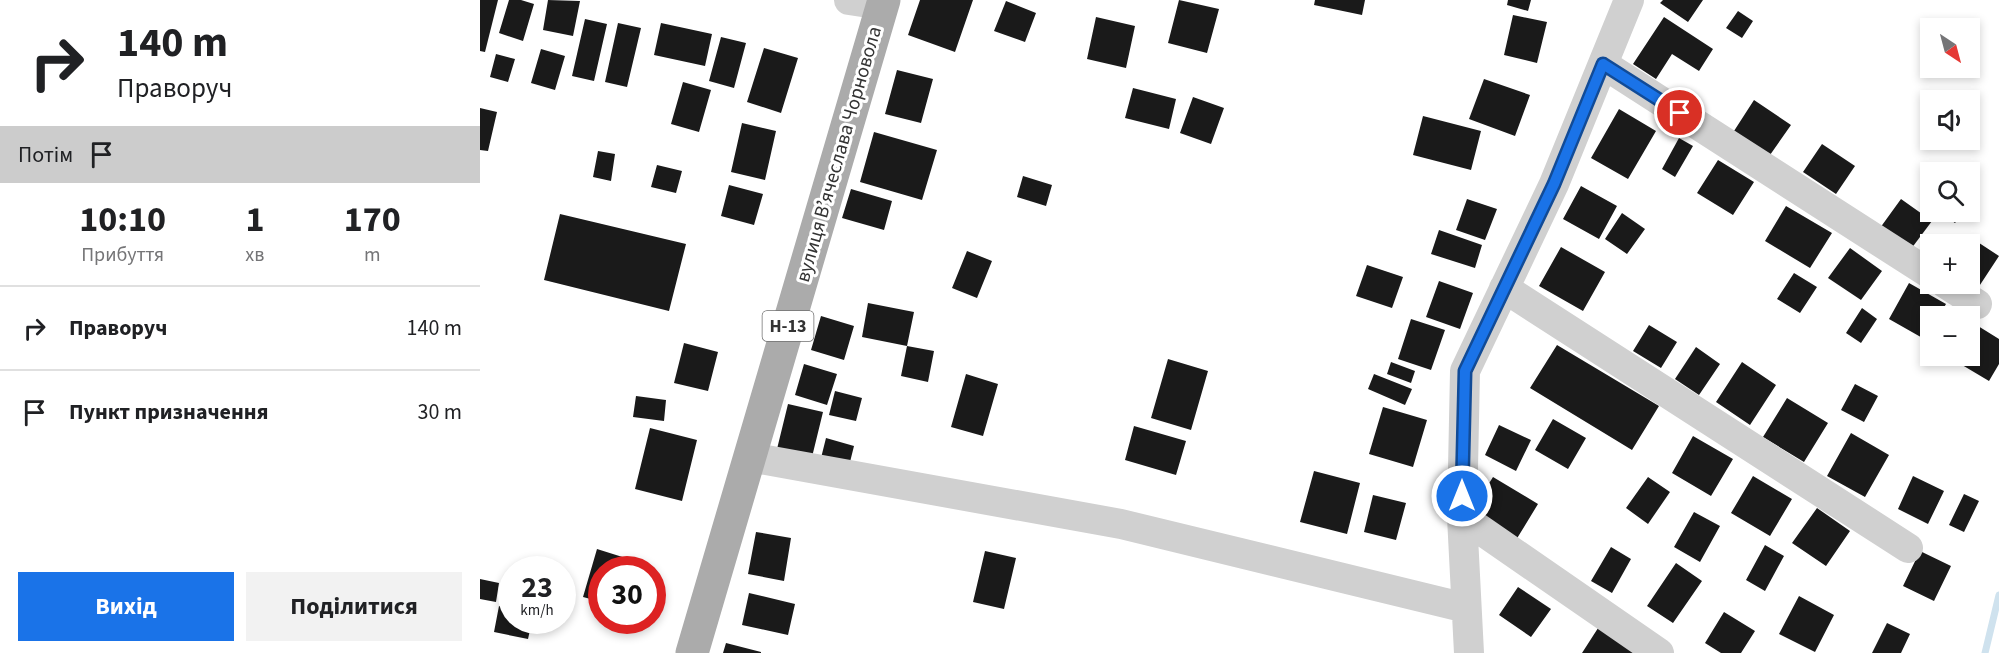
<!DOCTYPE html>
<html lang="uk">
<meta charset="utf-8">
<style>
body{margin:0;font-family:"Source Sans 3",sans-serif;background:#f2f2f2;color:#202124;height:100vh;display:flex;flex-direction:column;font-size:22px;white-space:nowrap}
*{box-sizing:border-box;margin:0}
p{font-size:20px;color:#757577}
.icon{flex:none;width:33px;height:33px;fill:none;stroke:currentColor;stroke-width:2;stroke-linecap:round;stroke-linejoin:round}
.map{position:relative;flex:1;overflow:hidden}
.sheet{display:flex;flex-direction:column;background:#fff;width:480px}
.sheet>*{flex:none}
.banner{background:#fff;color:#202124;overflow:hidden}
.needle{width:39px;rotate:144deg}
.tools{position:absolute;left:1440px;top:18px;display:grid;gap:12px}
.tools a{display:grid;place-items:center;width:60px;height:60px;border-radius:0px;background:#fff;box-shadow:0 3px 9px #0003;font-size:30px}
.speed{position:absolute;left:18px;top:556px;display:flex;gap:12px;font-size:30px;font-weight:700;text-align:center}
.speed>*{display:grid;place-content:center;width:78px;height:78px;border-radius:50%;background:#fff;box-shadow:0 3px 9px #0003;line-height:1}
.speed small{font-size:15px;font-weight:400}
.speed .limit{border:9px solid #d22;background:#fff;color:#111}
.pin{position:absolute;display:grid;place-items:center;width:51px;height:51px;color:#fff;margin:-26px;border:3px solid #fff;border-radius:50%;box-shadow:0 2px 6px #0007}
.me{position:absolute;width:66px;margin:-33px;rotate:0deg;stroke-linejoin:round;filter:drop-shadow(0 0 4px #0008)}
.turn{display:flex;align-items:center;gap:21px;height:126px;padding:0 18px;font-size:27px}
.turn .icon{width:78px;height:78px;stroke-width:2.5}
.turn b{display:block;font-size:42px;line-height:51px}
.then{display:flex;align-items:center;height:57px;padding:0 18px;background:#0003;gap:12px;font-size:22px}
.eta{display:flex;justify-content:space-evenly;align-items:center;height:102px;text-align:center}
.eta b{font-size:36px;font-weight:700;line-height:42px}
.button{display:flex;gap:12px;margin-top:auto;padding:12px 18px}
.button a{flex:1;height:69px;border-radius:0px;background:#1a73e8;color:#fff;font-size:24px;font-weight:700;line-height:69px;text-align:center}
.button a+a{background:#f2f2f2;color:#202124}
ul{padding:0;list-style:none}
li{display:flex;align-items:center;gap:18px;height:84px;padding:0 18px;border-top:2px solid #e0e0e0}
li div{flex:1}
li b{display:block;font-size:22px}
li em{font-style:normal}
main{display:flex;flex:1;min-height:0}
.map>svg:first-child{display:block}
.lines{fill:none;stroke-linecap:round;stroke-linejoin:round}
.stream{stroke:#cfe2ee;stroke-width:7}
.building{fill:#1a1a1a}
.minor{stroke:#d0d0d0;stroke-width:30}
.major{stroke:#ababab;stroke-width:33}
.route-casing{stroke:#114b97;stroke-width:15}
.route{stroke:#1a73e8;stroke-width:10}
.labels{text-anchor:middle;stroke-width:6;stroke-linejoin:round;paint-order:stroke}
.shield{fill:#fff;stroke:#707070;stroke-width:1.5}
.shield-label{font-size:18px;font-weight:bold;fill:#333}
.street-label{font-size:20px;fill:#333;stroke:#fff}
</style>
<main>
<section class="sheet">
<div class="banner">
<div class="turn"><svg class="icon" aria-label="right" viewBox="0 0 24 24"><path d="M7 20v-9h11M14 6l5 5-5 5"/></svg><div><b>140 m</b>Праворуч</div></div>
<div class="then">Потім<svg class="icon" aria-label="arrive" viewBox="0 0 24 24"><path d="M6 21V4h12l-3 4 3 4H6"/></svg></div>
</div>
<div class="eta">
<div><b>10:10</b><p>Прибуття</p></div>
<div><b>1</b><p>хв</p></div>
<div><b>170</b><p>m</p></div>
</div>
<ul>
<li><svg class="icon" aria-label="right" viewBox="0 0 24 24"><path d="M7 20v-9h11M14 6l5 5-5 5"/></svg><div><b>Праворуч</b></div><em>140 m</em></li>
<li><svg class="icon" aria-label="arrive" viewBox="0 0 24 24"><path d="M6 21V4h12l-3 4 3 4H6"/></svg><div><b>Пункт призначення</b></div><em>30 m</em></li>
</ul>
<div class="button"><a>Вихід</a><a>Поділитися</a></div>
</section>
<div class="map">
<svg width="1519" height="653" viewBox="0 0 1519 653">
<rect width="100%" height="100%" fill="#fff"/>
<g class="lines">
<path class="stream" d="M1505,653L1519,595"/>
</g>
<path class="building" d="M0,0H18L5,52L0,51Z
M29,0H41L54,4L43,41L19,33Z
M68,0L100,1L93,36L63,30Z
M440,0H493L475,52L428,35Z
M699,0L739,9L727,53L688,43Z
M835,0H885L882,15L834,5Z
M1028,0H1051L1048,11L1027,5Z
M1183,0H1223L1208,22L1180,3Z
M526,1L556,13L545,42L514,31Z
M1258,11L1273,21L1262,38L1246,28Z
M1033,15L1067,22L1057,63L1024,55Z
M616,17L655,26L646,68L607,59Z
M1184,17L1233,49L1219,71L1192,54L1176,79L1153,64Z
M105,19L127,24L114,81L92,76Z
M138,23L161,28L147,87L125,82Z
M181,23L232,34L225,66L174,55Z
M241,37L266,43L254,88L229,81Z
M284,48L318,58L301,113L267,102Z
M61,49L85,56L75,90L51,83Z
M16,54L35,59L28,82L10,77Z
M417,70L453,79L441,123L405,114Z
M1004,79L1050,95L1035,136L989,119Z
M203,82L231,90L219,132L191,124Z
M653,88L696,99L689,129L645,118Z
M713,97L744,108L731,144L700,133Z
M1274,100L1311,125L1290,155L1254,131Z
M0,108L17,112L8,151L0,150Z
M1139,109L1176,131L1148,179L1111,158Z
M943,116L1001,131L991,170L933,155Z
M262,123L296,131L285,180L251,172Z
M394,132L457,150L442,200L380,182Z
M1199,138L1213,146L1195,177L1182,169Z
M1342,144L1375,166L1356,194L1323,172Z
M118,151L135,154L131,181L113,177Z
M1238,160L1274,182L1253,215L1217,193Z
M177,165L202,171L196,193L171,187Z
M543,176L572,185L566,206L537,197Z
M249,185L283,194L274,225L241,216Z
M1101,186L1137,206L1119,239L1083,219Z
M371,189L412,201L404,230L362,218Z
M987,199L1017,209L1005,240L976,230Z
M1421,199L1452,221L1431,249L1400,228Z
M1306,206L1352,233L1330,268L1285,241Z
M1459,212H1484L1475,223Z
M1142,213L1165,229L1147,254L1125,239Z
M80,214L206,244L189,311L64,280Z
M959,230L1002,245L995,268L951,254Z
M1490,237L1519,256L1496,291L1490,284V244H1485Z
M1081,247L1125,272L1103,311L1059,286Z
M1370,248L1402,271L1381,300L1348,278Z
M487,251L512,261L497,298L472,288Z
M887,265L923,277L912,308L876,296Z
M1314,273L1337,287L1320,313L1297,299Z
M959,281L993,293L980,329L946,317Z
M1429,283L1466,304L1459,316H1450V331L1446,340L1409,319Z
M388,303L434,312L427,346L382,337Z
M1382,308L1397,319L1381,343L1366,333Z
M341,316L374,326L364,360L331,350Z
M931,319L965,330L951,370L918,359Z
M1490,321L1519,339V364L1509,381L1467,356H1490Z
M1169,325L1197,342L1181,368L1153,351Z
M204,343L238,352L228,391L194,383Z
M1077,345L1179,406L1152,450L1050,388Z
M427,346L454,351L448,382L421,376Z
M1216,347L1240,364L1219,395L1195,379Z
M688,359L728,371L711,430L671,418Z
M911,362L935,371L931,383L907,374Z
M1262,362L1296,385L1270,425L1236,402Z
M324,364L357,374L347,405L315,395Z
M486,374L518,384L503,436L471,427Z
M894,374L932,389L925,405L888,389Z
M1375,384L1398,396L1384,422L1361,410Z
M355,391L382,398L376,421L349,415Z
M156,396L186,400L184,421L153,417Z
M1307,398L1348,423L1324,462L1283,437Z
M308,404L343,412L332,457L297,449Z
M903,407L947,420L933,467L889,454Z
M1073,419L1106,438L1088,469L1055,450Z
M1019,425L1051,440L1036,471L1005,455Z
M654,426L706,441L696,475L645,460Z
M170,428L217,440L202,501L155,489Z
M1371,433L1409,455L1385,497L1347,476Z
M1213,436L1253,459L1231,496L1192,473Z
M346,438L374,446L369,466L341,458Z
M834,471L880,483L867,534L820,522Z
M1273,476L1312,499L1290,536L1251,513Z
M1433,476L1464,491L1448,524L1418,509Z
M1013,477L1058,504L1036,540L991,512Z
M1168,477L1190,492L1168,524L1146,508Z
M1484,494L1499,501L1484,532L1469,525Z
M893,495L926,503L916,540L884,532Z
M1337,508L1370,531L1346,566L1312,543Z
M1214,512L1240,526L1220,562L1194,547Z
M276,532L311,538L304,581L268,574Z
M1285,545L1304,556L1285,591L1266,580Z
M1131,547L1151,559L1132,593L1111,581Z
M117,549L152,560L149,570H122V602L103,597Z
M505,551L536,558L524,609L493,602Z
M1440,551L1471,566L1454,601L1423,586Z
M1196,563L1222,581L1193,623L1167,606Z
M0,579L19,583L16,602L0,599Z
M1038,587L1071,609L1051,637L1019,615Z
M269,593L315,604L308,635L262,625Z
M1319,596L1354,615L1335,652L1299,634Z
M19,606L32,609V621H52L48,639L14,632Z
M1244,612L1275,631L1261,653H1241L1225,643Z
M1407,623L1430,634L1421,653H1392Z
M1120,625L1166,653H1102Z
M246,643L281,652V653H243Z"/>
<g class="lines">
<path class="minor" d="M369,0L402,5
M1123,64L1450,274
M1466,284L1497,304
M1024,288L1428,548
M269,457L641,524L986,608
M982,517L1179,653
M989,653L982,517L985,371L1074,184L1149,0"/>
<path class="major" d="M212,653L404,0"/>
</g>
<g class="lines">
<g class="route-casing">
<path id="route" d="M982,496L985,371L1074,184L1123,64L1200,113"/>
</g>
<use href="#route" class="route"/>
</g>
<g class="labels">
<rect class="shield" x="282.5" y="311" width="51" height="30" rx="4.5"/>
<g class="shield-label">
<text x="308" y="332">Н-13</text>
</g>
<g class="street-label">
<text transform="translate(358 154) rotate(-74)" y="7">вулиця Вʼячеслава Чорновола</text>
</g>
</g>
</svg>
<div class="tools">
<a><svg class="needle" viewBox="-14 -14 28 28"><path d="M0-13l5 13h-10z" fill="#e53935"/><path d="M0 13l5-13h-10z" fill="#757577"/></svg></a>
<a><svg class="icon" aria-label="sound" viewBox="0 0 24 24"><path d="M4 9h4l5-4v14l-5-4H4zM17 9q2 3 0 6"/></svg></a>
<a><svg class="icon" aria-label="search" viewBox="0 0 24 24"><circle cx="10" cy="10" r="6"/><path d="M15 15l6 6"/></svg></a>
<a>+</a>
<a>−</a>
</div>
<div class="speed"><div>23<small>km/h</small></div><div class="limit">30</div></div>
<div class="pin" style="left:1200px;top:113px;background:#d93025"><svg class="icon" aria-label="arrive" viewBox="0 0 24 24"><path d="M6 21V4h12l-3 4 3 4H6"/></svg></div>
<svg class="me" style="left:982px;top:496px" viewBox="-20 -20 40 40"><circle r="17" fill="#1a73e8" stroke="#fff" stroke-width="3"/><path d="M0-11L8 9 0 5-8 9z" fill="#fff"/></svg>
</div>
</main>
